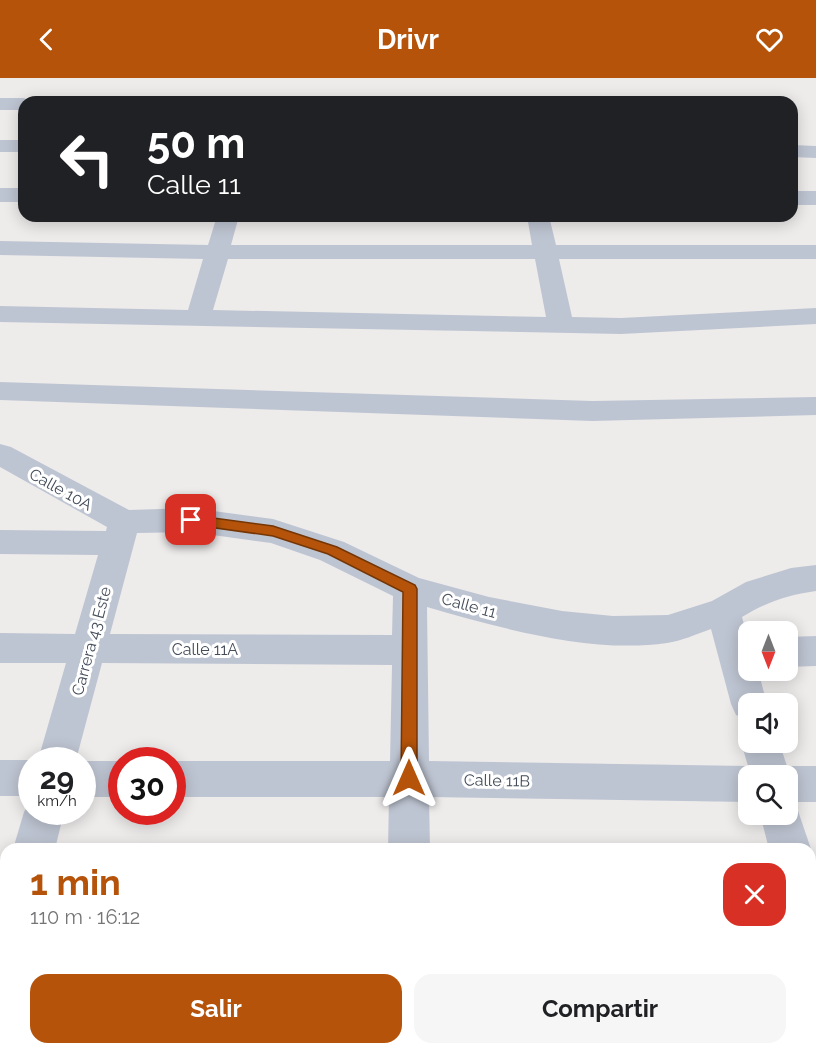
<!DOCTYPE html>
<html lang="es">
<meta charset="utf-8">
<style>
body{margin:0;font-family:Raleway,sans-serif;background:#f6f6f6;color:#202124;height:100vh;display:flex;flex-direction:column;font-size:22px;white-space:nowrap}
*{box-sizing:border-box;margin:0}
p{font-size:20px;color:#757577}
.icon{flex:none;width:33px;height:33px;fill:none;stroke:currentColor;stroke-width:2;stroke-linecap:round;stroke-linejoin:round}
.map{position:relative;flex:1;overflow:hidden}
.drawer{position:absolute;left:0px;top:765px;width:816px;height:212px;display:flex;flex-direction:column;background:#fff;border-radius:18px 18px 0 0;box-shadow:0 3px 15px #0003}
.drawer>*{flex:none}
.guide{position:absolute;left:18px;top:18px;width:780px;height:126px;border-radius:18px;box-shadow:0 3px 15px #0003;background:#202124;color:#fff;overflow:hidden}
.needle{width:39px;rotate:180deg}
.fabs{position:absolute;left:738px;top:543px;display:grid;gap:12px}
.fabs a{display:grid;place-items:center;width:60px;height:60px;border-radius:12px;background:#fff;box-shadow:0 3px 15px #0003;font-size:30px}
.speed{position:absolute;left:18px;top:669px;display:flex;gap:12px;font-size:30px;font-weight:700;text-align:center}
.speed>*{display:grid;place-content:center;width:78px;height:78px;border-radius:50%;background:#fff;box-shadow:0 3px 15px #0003;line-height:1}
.speed small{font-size:15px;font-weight:400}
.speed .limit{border:9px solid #d22;background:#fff;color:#111}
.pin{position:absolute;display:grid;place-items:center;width:51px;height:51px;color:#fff;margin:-26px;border-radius:12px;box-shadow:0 3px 9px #0006}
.me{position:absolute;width:66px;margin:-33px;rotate:0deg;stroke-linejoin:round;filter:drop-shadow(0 0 4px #0008)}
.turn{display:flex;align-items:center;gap:21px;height:126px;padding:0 30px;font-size:27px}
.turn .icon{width:78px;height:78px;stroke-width:2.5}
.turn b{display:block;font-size:42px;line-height:51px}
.round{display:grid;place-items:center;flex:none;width:63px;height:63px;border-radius:18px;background:#f6f6f6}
.summary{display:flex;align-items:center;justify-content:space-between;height:102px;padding:0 30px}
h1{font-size:36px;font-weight:700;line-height:45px;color:#b45309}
.button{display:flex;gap:12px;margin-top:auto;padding:12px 30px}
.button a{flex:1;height:69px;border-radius:18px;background:#b45309;color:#fff;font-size:24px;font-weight:700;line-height:69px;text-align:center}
.button a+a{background:#f6f6f6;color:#202124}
header{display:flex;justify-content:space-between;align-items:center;height:78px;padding:0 30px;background:#b45309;color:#fff;font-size:27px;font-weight:700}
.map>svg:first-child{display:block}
.green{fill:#b6f0d4}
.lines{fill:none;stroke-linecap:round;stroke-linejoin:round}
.minor{fill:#bec5d2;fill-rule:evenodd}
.route{fill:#b45309;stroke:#753606;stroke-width:1.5}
.labels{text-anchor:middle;stroke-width:6;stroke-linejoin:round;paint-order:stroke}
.street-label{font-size:16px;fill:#434c59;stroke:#fff}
</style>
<header><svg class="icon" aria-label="back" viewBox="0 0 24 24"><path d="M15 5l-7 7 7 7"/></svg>Drivr<svg class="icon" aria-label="heart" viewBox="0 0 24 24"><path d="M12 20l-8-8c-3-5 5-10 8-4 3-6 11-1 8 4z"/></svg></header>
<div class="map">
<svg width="816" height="976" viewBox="0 0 816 976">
<rect width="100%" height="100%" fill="#eeebeb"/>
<path class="green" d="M27,970H369V971L368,976H25Z"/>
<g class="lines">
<path class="minor" d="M0,20H24L32,24H24V32H0Z
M0,62H24V74H0Z
M792,67L816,68V80L792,79Z
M0,110H24V124H0Z
M792,113H816V127H792Z
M217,138H239L231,167H532L527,138H549L556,167H816V181H559L572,239L621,240L816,230V246L621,256L0,244V228L188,232L203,181L0,177V163L208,167ZM228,181H535L546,239L213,232Z
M0,304L592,323L816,319V337L592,343L0,322Z
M0,366L11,369L129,432L191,430L273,441L344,464L419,500L489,519L562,533L613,538L668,537L712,523L746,504L791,490L816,487V513C787,517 767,524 742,539L748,561V592H758L767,626H748V642L736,637L731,626L711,551C697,556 681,563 667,565C591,576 500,550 427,529L429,683L748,688L741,664L748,651V664H779L787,688H816V724H795L811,771L810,772L769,771L760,736H788V698H748V724L429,719L430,771H388L389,719H172V683H390L392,587L102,585L76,682H38L66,585H0V555L75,556L98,477L0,476V452L106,453L107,449L0,389ZM191,454L271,465L320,482L393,518L392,557L110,556L137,455Z
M816,558V588L788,589V559Z
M0,682H33H32V718H0Z
M82,683H122V719H82Z
M32,720V734H64L55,771H13L24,734Z
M810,820L816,823V886L810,883Z
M6,854V918L0,920V856Z
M385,970H431L432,976H384Z"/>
</g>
<path class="route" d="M191,437L273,448L337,469L415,507L417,511V700L415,706L409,708L403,706L401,700L403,514L328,476L273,458L187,446L185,442Z"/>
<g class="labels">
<g class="street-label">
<text transform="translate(61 411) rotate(29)" y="6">Calle 10A</text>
<text transform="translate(469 527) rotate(15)" y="6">Calle 11</text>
<text transform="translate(91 563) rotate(-75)" y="6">Carrera 43 Este</text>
<text x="205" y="577">Calle 11A</text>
<text transform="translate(497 702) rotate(1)" y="6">Calle 11B</text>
</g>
</g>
</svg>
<div class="fabs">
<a><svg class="needle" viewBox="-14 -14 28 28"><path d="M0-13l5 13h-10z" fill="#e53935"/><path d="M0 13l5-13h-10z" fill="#757577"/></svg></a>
<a><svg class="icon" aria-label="sound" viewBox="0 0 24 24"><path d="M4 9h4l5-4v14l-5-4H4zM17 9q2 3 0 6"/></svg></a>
<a><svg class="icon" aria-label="search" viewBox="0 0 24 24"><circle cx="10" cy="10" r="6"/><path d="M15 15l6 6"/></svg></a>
</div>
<div class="speed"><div>29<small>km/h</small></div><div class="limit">30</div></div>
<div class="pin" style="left:191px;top:442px;background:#d93025"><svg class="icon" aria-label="arrive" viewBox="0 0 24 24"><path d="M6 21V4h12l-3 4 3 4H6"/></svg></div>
<svg class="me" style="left:409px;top:700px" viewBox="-20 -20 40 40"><path d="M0-17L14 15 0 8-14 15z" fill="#b45309" stroke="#fff" stroke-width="4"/></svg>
<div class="guide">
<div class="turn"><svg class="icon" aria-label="left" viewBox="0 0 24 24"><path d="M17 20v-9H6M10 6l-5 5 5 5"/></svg><div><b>50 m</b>Calle 11</div></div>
</div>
<section class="drawer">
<div class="summary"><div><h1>1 min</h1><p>110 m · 16:12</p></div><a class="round" style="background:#d93025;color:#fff"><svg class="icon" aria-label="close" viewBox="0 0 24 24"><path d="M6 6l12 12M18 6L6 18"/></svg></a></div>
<div class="button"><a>Salir</a><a>Compartir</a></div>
</section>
</div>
